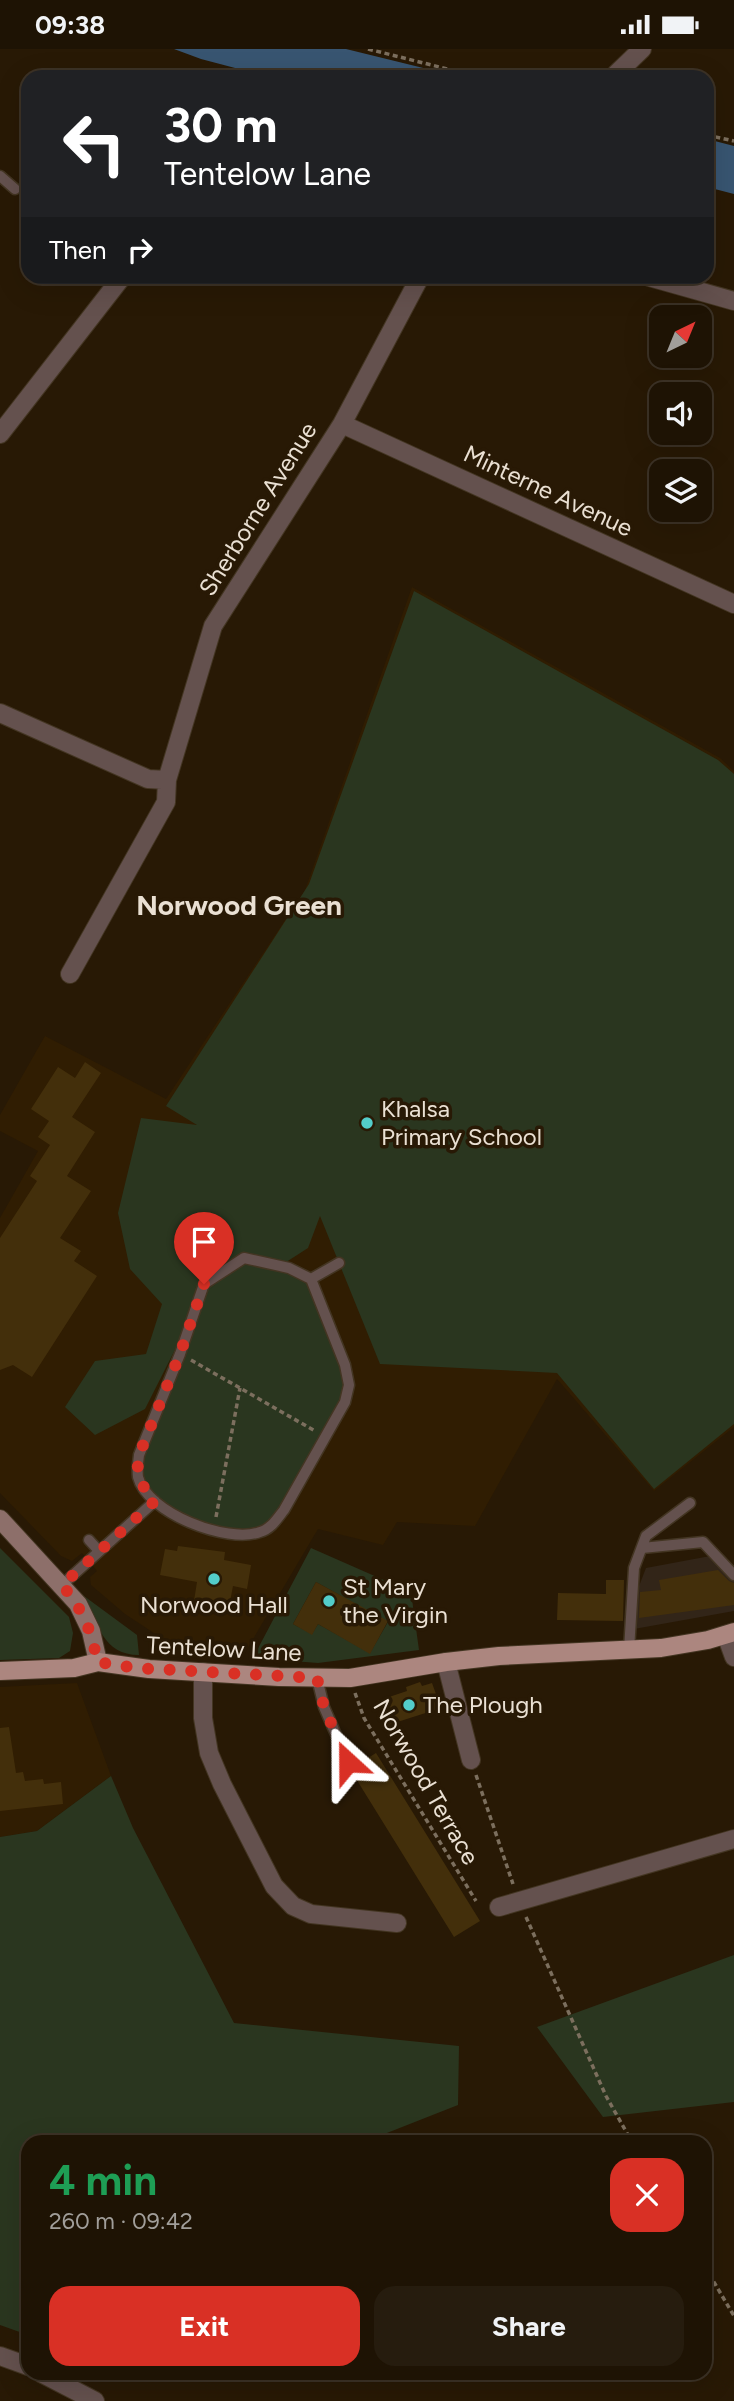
<!DOCTYPE html>
<meta charset="utf-8">
<style>
body{margin:0;font-family:Figtree,sans-serif;background:#261c0e;color:#f1f3f6;height:100vh;display:flex;flex-direction:column;font-size:26px;white-space:nowrap}
*{box-sizing:border-box;margin:0}
p{font-size:23px;color:#a19e9a}
.icon{flex:none;width:38px;height:38px;fill:none;stroke:currentColor;stroke-width:2;stroke-linecap:round;stroke-linejoin:round}
.map{position:relative;flex:1;overflow:hidden}
.side{position:absolute;left:21px;top:2086px;width:691px;height:245px;display:flex;flex-direction:column;background:#1e1304;border-radius:21px;box-shadow:0 7px 28px #0002,0 0 0 2px #3c3226}
.side>*{flex:none}
.top-card{position:absolute;left:21px;top:21px;width:693px;height:214px;border-radius:21px;box-shadow:0 7px 28px #0002,0 0 0 2px #3c3226;background:#202124;color:#fff;overflow:hidden}
.needle{width:46px;rotate:43deg}
.tools{position:absolute;left:649px;top:256px;display:grid;gap:14px}
.tools a{display:grid;place-items:center;width:63px;height:63px;border-radius:14px;background:#1e1304;box-shadow:0 7px 28px #0002,0 0 0 2px #3c3226;font-size:35px}
.pin{position:absolute;display:grid;place-items:center;width:60px;height:60px;color:#fff;margin:-72px -30px;border-radius:50% 50% 50% 0;rotate:-45deg;box-shadow:0 0 7px #0007}
.pin .icon{rotate:45deg}
.me{position:absolute;width:77px;margin:-38px;rotate:336deg;stroke-linejoin:round;filter:drop-shadow(0 0 5px #0008)}
.turn{display:flex;align-items:center;gap:24px;height:147px;padding:0 28px;font-size:32px}
.turn .icon{width:91px;height:91px;stroke-width:2.5}
.turn b{display:block;font-size:49px;line-height:60px}
.then{display:flex;align-items:center;height:66px;padding:0 28px;background:#0003;gap:14px;font-size:26px}
.round{display:grid;place-items:center;flex:none;width:74px;height:74px;border-radius:21px;background:#261c0e}
.headline{display:flex;align-items:center;justify-content:space-between;height:119px;padding:0 28px}
h1{font-size:42px;font-weight:700;line-height:52px;color:#1e9e55}
.cta{display:flex;gap:14px;margin-top:auto;padding:14px 28px}
.cta a{flex:1;height:80px;border-radius:21px;background:#d93025;color:#fff;font-size:28px;font-weight:700;line-height:80px;text-align:center}
.cta a+a{background:#261c0e;color:#f1f3f6}
.status{display:flex;justify-content:space-between;align-items:center;height:49px;padding:0 35px;background:#1e1304;direction:ltr}
.status svg{height:19px;fill:currentColor}
.map>svg:first-child{display:block}
.commercial{fill:#322518}
.built{fill:#301d02}
.green{fill:#2a361f;fill-rule:evenodd}
.water{fill:#385571}
.building{fill:#432f0b}
.lines{fill:none;stroke-linecap:round;stroke-linejoin:round}
.lane-casing{stroke:#433522;stroke-width:13}
.street-casing{stroke:#433522;stroke-width:20}
.secondary-casing{stroke:#433522;stroke-width:20}
.primary-casing{stroke:#433522;stroke-width:20}
.path{stroke:#7c6f5e;stroke-width:3.5;stroke-dasharray:5 3.5;stroke-linecap:butt}
.lane{stroke:#64514e;stroke-width:10}
.street{stroke:#64514e;stroke-width:18}
.secondary{stroke:#8d6f6a;stroke-width:18}
.primary{stroke:#ac867f;stroke-width:18}
.route{stroke:#d93025;stroke-width:12;stroke-dasharray:0 21.6}
.poi-dot{fill:#53cdca;stroke:#281905;stroke-width:2.5}
.labels{text-anchor:middle;stroke-width:7;stroke-linejoin:round;paint-order:stroke}
.street-label{font-size:24px;fill:#eae0d3;stroke:#281905}
.poi-label{font-size:24px;fill:#eae0d3;stroke:#281905;text-anchor:start}
.quarter-label{font-size:28px;font-weight:bold;fill:#eae0d3;stroke:#281905}
</style>
<div class="status"><b>09:38</b><svg viewBox="0 0 49 12"><path d="M0 12V9h3v3zM5 12V6h3v6zM10 12V3h3v9zM15 12V0h3v12zM26 1h20v11H26zM47 4h2v5h-2z"/></svg></div>
<div class="map">
<svg width="734" height="2352" viewBox="0 0 734 2352">
<rect width="100%" height="100%" fill="#281905"/>
<path class="commercial" d="M721,1505L734,1528V1562L634,1580L636,1545L646,1519Z"/>
<path class="built" d="M412,538L720,709L734,722V1378L654,1442L557,1330L475,1477L397,1473L383,1496L318,1480L243,1607L201,1604L163,1590L125,1565L91,1536L90,1528L97,1522L82,1504L72,1512L61,1507L0,1444V1169L38,1102L0,1082V1066L45,987L166,1050L305,841Z
M77,1634L111,1727L37,1782L0,1788V1638Z"/>
<path class="green" d="M414,542L718,711L734,725V1375L654,1440L557,1324L380,1315L320,1167L308,1199L280,1217L311,1230L349,1336L284,1461L261,1483H213L155,1452L137,1417L193,1265L145,1360L95,1386L65,1358L95,1312L146,1305L162,1255L130,1220L118,1164L141,1069L197,1076L166,1057L309,835Z
M0,1499L69,1568L73,1584L70,1602L59,1609L0,1611Z
M311,1499L411,1543L419,1601L318,1614L253,1609ZM316,1533L388,1573L370,1604L318,1575L312,1585L293,1575Z
M84,1547L137,1586L139,1606C103,1606 98,1575 84,1547Z
M111,1727L133,1779L234,1974L459,1997L458,2056L364,2093H28V2286L0,2276V1788L37,1782Z
M734,1906V2053L603,2068L537,1978Z"/>
<path class="water" d="M174,0H346L460,28H269L201,10Z
M707,90L734,97V145L707,138Z"/>
<path class="building" d="M85,1013L101,1024L72,1068L95,1083L67,1127L91,1142L60,1189L81,1202L74,1212L97,1227L32,1328L13,1316L0,1321V1189L37,1132L30,1127L50,1096L38,1088L49,1072L31,1060L58,1018L75,1029Z
M178,1497L225,1503L224,1511L251,1516L247,1540L233,1537L229,1558L194,1552L197,1533L160,1526L165,1500L177,1502Z
M718,1521L729,1532L734,1534V1556L639,1569L640,1543L661,1541L659,1531Z
M606,1531H624L623,1572L557,1571L558,1544L606,1545Z
M316,1533L388,1572L370,1605L318,1575L312,1586L293,1575Z
M420,1633L422,1637L432,1634L441,1659L385,1677L377,1652L407,1642L406,1638Z
M9,1678L16,1724L23,1723L25,1732L43,1730L44,1735L61,1733L63,1755L0,1762V1679Z
M376,1704L480,1872L454,1888L350,1720Z"/>
<g class="lines">
<g class="lane-casing">
<path id="lane" d="M0,127L15,140
M311,1230L289,1219L244,1209L204,1235L180,1305L139,1406C138,1413 137,1420 138,1428C147,1464 227,1495 260,1483C271,1480 277,1470 284,1461L345,1353L349,1336L345,1316L311,1230L339,1214
M89,1491L99,1502
M642,1499L703,1493L734,1526
M62,1536L155,1452
M629,1601L634,1519L646,1487L690,1454
M317,1629L324,1658L348,1713"/>
</g>
<g class="street-casing">
<path id="street" d="M616,25L642,0
M649,228L734,252
M342,375L734,555
M0,385L122,228
M0,664L148,730L167,731
M70,925L166,753L167,731L213,577L342,375L420,228
M726,1586L734,1608
M446,1613L471,1711
M203,1623V1669L209,1704L222,1735L274,1837L293,1857L311,1865L397,1874
M499,1858L734,1790
M0,2307L28,2317
M41,2324L95,2352"/>
</g>
<g class="secondary-casing">
<path id="secondary" d="M0,1470L78,1555L91,1582L98,1613"/>
</g>
<g class="primary-casing">
<path id="primary" d="M0,1622L74,1619L98,1613L149,1620L279,1628L350,1629L446,1613L499,1607L661,1599L708,1591L734,1583"/>
</g>
<path class="path" d="M368,0L479,28
M707,86L734,92
M191,1311L315,1382
M216,1468L240,1339
M355,1644L364,1669L476,1852
M476,1726L513,1835
M526,1868L606,2047L632,2093
M705,2218L734,2267"/>
<use href="#lane" class="lane"/>
<use href="#street" class="street"/>
<use href="#secondary" class="secondary"/>
<use href="#primary" class="primary"/>
</g>
<g class="lines">
<path class="route" d="M204,1235L180,1305L139,1406C135,1426 141,1437 155,1452L62,1536C82,1560 92,1581 97,1613L136,1619L317,1629L324,1658L348,1713"/>
</g>
<g class="poi-dot">
<circle cx="367" cy="1074" r="7"/>
<circle cx="214" cy="1530" r="7"/>
<circle cx="329" cy="1552" r="7"/>
<circle cx="409" cy="1656" r="7"/>
</g>
<g class="labels">
<g class="street-label">
<text transform="translate(548 442) rotate(25)" y="8">Minterne Avenue</text>
<text transform="translate(258 460) rotate(-58)" y="8">Sherborne Avenue</text>
<text transform="translate(224 1600) rotate(3)" y="8">Tentelow Lane</text>
<text transform="translate(426 1733) rotate(60)" y="8">Norwood Terrace</text>
</g>
<g class="poi-label">
<text x="381" y="1068">Khalsa<tspan x="381" dy="28">Primary School</tspan></text>
<text x="343" y="1546">St Mary<tspan x="343" dy="28">the Virgin</tspan></text>
<text x="214" y="1564" text-anchor="middle">Norwood Hall</text>
<text x="423" y="1664">The Plough</text>
</g>
<g class="quarter-label">
<text x="239" y="866">Norwood Green</text>
</g>
</g>
</svg>
<div class="tools">
<a><svg class="needle" viewBox="-14 -14 28 28"><path d="M0-13l5 13h-10z" fill="#e53935"/><path d="M0 13l5-13h-10z" fill="#a19e9a"/></svg></a>
<a><svg class="icon" aria-label="sound" viewBox="0 0 24 24"><path d="M4 9h4l5-4v14l-5-4H4zM17 9q2 3 0 6"/></svg></a>
<a><svg class="icon" aria-label="layers" viewBox="0 0 24 24"><path d="M12 4l9 5-9 5-9-5zM3 14l9 5 9-5"/></svg></a>
</div>
<div class="pin" style="left:204px;top:1235px;background:#d93025"><svg class="icon" aria-label="arrive" viewBox="0 0 24 24"><path d="M6 21V4h12l-3 4 3 4H6"/></svg></div>
<svg class="me" style="left:348px;top:1713px" viewBox="-20 -20 40 40"><path d="M0-17L14 15 0 8-14 15z" fill="#d93025" stroke="#fff" stroke-width="4"/></svg>
<div class="top-card">
<div class="turn"><svg class="icon" aria-label="left" viewBox="0 0 24 24"><path d="M17 20v-9H6M10 6l-5 5 5 5"/></svg><div><b>30 m</b>Tentelow Lane</div></div>
<div class="then">Then<svg class="icon" aria-label="right" viewBox="0 0 24 24"><path d="M7 20v-9h11M14 6l5 5-5 5"/></svg></div>
</div>
<section class="side">
<div class="headline"><div><h1>4 min</h1><p>260 m · 09:42</p></div><a class="round" style="background:#d93025;color:#fff"><svg class="icon" aria-label="close" viewBox="0 0 24 24"><path d="M6 6l12 12M18 6L6 18"/></svg></a></div>
<div class="cta"><a>Exit</a><a>Share</a></div>
</section>
</div>
